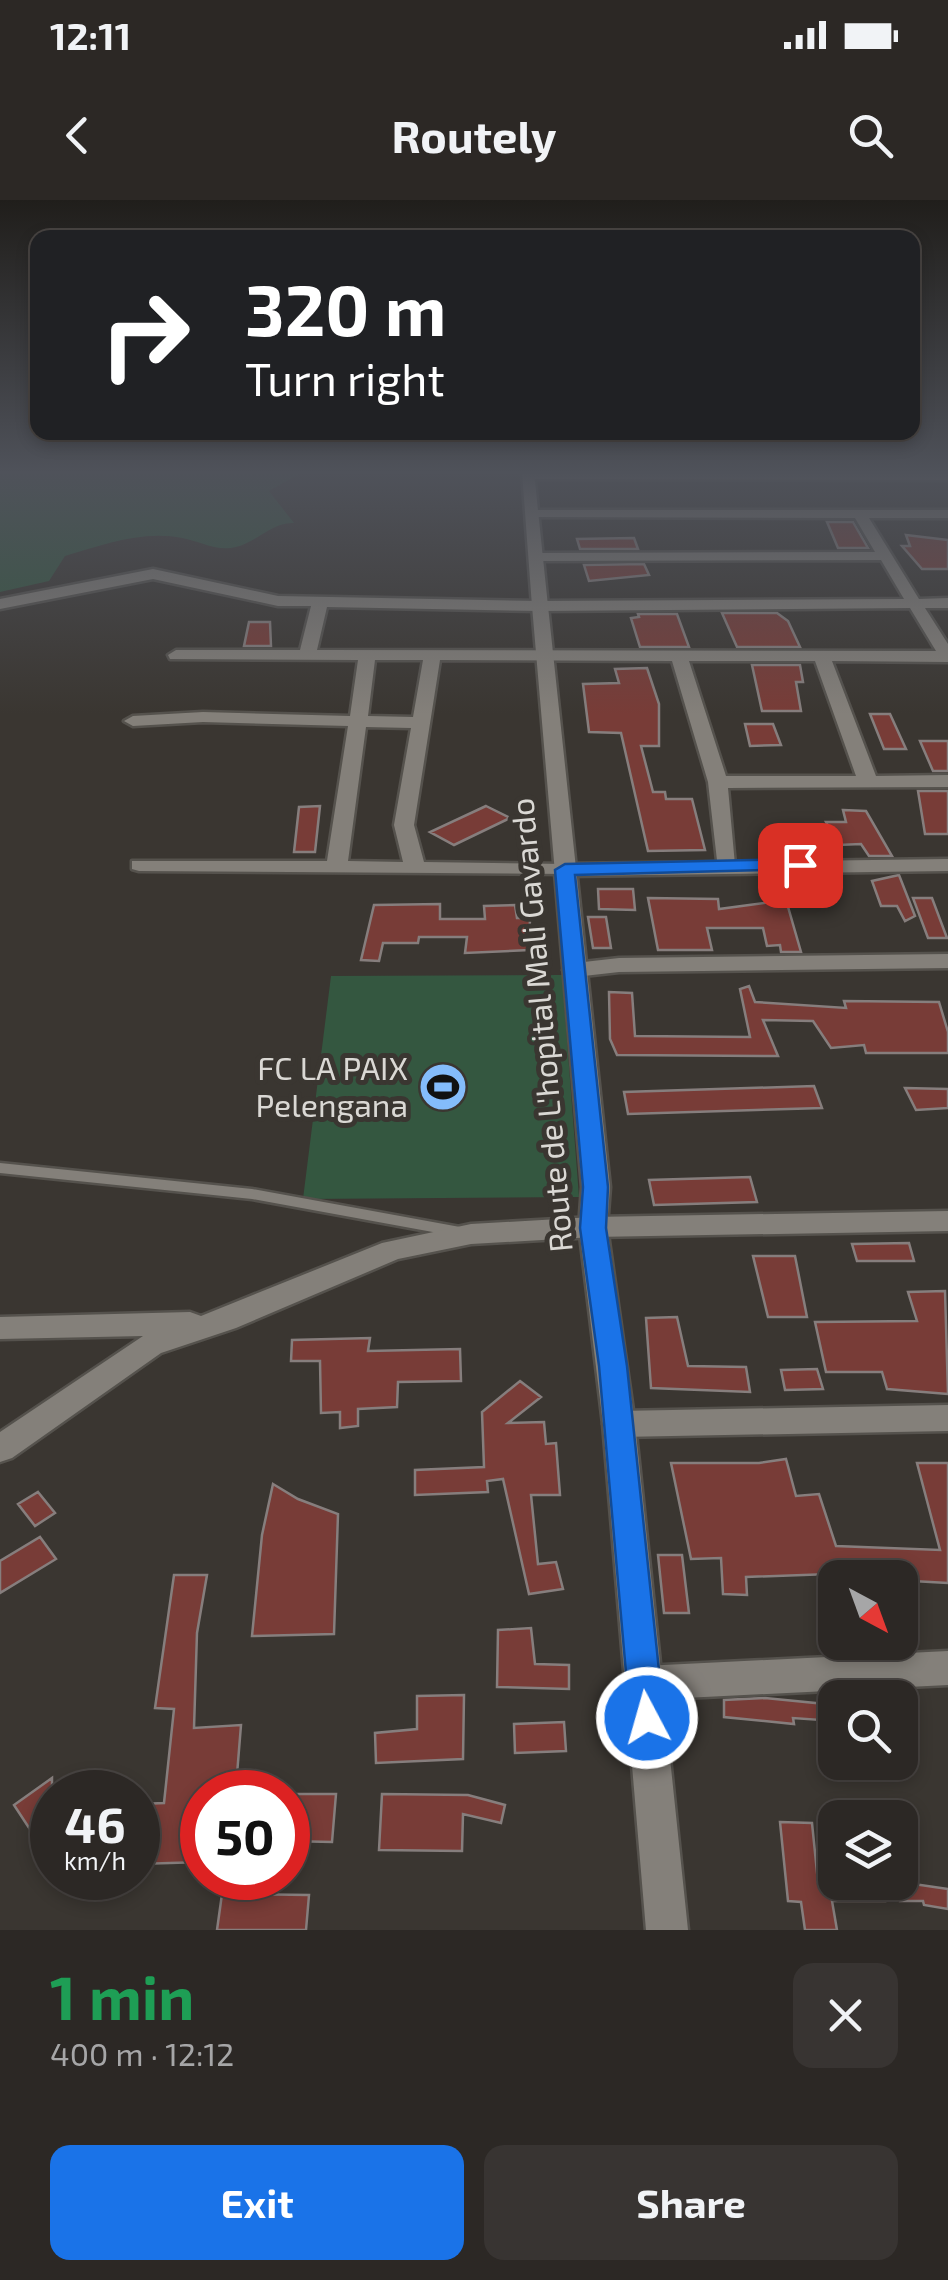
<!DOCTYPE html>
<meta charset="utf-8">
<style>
body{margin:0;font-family:"Exo 2",sans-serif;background:#383432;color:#f1f3f6;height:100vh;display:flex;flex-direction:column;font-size:38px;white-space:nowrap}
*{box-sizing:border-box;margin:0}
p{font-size:32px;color:#a6a6a7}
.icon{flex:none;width:55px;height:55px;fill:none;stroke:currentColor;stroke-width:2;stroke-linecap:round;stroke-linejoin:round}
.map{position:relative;height:1730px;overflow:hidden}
.drawer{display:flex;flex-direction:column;background:#2c2825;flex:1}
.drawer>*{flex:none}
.guide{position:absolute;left:30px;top:30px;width:890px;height:210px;border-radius:20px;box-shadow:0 5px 15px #0003,0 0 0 2px #484442;background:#202124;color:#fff;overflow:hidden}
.needle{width:65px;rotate:139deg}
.fabs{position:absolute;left:818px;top:1360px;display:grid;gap:20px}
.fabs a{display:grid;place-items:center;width:100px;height:100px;border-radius:20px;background:#2c2825;box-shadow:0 5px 15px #0003,0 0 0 2px #484442;font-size:50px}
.speed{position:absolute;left:30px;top:1570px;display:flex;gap:20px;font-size:50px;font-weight:700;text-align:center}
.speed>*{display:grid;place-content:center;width:130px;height:130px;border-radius:50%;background:#2c2825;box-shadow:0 5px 15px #0003,0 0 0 2px #484442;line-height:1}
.speed small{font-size:25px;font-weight:400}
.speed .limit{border:15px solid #d22;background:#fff;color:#111}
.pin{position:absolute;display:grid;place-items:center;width:85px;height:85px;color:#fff;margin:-42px;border-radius:20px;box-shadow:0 5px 15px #0006}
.me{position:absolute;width:110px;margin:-55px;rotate:354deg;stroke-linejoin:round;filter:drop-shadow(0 0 8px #0008)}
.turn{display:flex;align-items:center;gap:35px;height:210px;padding:0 50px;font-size:45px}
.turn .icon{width:130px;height:130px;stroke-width:2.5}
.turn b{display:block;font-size:70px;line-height:85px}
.round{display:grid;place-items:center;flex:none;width:105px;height:105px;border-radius:20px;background:#383432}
.overview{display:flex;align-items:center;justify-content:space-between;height:170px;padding:0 50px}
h1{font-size:60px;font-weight:700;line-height:75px;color:#1e9e55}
.cta{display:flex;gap:20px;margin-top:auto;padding:20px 50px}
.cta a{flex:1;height:115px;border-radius:20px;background:#1a73e8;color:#fff;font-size:40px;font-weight:700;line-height:115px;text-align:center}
.cta a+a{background:#383432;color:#f1f3f6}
.status{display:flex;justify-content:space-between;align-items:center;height:70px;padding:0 50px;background:#2c2825;direction:ltr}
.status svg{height:28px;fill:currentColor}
header{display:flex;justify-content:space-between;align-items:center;height:130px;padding:0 50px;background:#2c2825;font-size:45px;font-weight:700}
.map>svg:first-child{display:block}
.green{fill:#345740}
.building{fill:#783c37;stroke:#867e7d;stroke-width:2.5}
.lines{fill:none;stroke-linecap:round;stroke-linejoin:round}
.service-casing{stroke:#55524d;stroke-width:5}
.minor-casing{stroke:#55524d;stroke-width:5}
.tertiary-casing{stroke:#55524d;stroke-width:5}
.secondary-casing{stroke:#55524d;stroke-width:5}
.service{fill:#84807a;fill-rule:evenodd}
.minor{fill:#84807a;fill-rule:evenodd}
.tertiary{fill:#84807a;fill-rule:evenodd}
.secondary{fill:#84807a;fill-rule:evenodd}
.route{fill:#1a73e8;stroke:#114b97;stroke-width:2.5}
.labels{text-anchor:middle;stroke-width:10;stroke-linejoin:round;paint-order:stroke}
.street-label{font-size:32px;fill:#dad8d4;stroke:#3a3631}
.poi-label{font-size:32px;fill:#dad8d4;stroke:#3a3631;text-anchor:end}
</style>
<div class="status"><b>12:11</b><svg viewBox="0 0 49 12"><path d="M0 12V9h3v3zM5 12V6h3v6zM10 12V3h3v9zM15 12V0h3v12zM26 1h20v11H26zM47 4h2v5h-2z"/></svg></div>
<header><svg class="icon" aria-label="back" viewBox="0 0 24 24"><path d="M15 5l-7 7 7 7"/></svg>Routely<svg class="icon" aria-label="search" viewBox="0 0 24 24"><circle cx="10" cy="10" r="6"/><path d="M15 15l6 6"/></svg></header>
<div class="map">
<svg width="948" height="1730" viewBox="0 0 948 1730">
<rect width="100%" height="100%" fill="#3a3631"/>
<path class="green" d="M0,272H303L269,291L294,323C272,322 257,342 236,347C216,352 200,341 182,338C142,330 103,345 65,356L49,381L0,392Z
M562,775L579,997L303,999L331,776Z"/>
<path class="building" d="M827,322H853L868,348H838Z
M906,335L948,340V369H922L902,346H910Z
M634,338L638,349H580L577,339Z
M644,364L649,375L589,381L584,365Z
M722,413H777L788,421L800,447H737Z
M638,414H677L689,447H640L631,418L639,417Z
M249,422H270L271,446H244Z
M752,465H800L803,482H796L801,511H762Z
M647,468L659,504V546H641L653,592H665L666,599H692L705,650L648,651L621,533L589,532L583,484L619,483L615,469Z
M870,514H890L906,549H884Z
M745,524H773L781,545L750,546Z
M920,541H948V571H933Z
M918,591H948V634H925Z
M320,606L315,652H294L299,607Z
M486,606L510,618L454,645L430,632Z
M843,610L866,611L892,656H869L861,644L838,645L826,622H846Z
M899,675L915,716L905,721L897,706H881L872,681Z
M598,689H633L635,710L599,709Z
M648,698L718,699L719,709L786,700L801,752H781L780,745L767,746L763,728H707L712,750H658Z
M913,698H932L947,738H928Z
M440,704V719H485L484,706L515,705L517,718H530L529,750L465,753L467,737H419L418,743H383L379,761L361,760L374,705Z
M588,717H606L611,748H593Z
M749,786L755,802L846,808L844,801L939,802L948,832V853H866L864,845L831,848L813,821L763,820L778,856L617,855L610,839L609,792L632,793L635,836L750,837L740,789Z
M814,886L822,908L628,914L624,892Z
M905,888L948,889V908L916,910Z
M750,977L757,1002L654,1005L649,980Z
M909,1043L914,1061H857L852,1044Z
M753,1056H795L807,1117H768Z
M945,1091L948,1194L887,1189L882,1172H826L815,1122L917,1121L908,1092Z
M677,1117L688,1166L746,1167L750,1192L651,1188L646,1118Z
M370,1138L368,1151L460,1149L461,1181L398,1182L397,1207L358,1209V1226L340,1228V1212L321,1213L320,1161H291L292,1140Z
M817,1169L823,1189L785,1190L781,1170Z
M520,1181L541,1197L508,1223L544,1222L546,1244L556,1243L560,1295H531L538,1364L556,1362L563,1389L529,1394L503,1279L487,1281L488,1292L415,1295V1270L484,1267L482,1212Z
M786,1259L796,1296L819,1294L836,1346L940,1350L917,1263H948V1383L859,1378L858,1373L746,1377L747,1395L723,1394L721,1358L691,1359L671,1263H759Z
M273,1284L298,1299L338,1314L334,1434L252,1436L262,1335Z
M38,1292L55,1313L35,1326L18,1304Z
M40,1337L56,1359L0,1393V1361Z
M658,1355H682L689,1413H664Z
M174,1375H207L197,1433L194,1528L241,1525L236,1587L202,1589V1662L138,1664L140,1604L164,1603L174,1509L155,1508Z
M531,1428L535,1464L569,1465V1489L497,1487L498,1430Z
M464,1495L463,1559L376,1563L375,1533L417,1529V1496Z
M765,1498L835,1505V1521L793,1518L794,1524L724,1517V1500Z
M564,1522L566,1551L515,1553L514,1524Z
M52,1578V1619L33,1634L14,1605Z
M288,1594H336L332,1642L288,1641Z
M382,1594L468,1595L505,1605L501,1623L463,1614L462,1651L379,1650Z
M780,1622L812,1623L818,1682H882L885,1701H832L837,1730H805L801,1702L788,1701Z
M900,1682L948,1689V1709L924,1705L923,1701H900Z
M222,1694L309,1695L306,1730H217Z"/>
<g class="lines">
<g class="service-casing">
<path id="service" d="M0,963L252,989L460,1027L466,1028L468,1032L466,1036L460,1037L252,999L0,973Z"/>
</g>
<g class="minor-casing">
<path id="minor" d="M527,272H948V280L529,279L522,275Z
M533,310H948V318H869L919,399L948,398V408H925L948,444V462L832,461L876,576L948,575V587L728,588L735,665L732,669H718L708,582L672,461L440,460L414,625L424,662L565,664L576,670L572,674L139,671L132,669V661H327L348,526L203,522L133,526L124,521L133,516L203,512L350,516L358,460L170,459L168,455L176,450H300L311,406H278L153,379L0,409V399L153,369L278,396L540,401L904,399L881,360L539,361L532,357L539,353L875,352L855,318L528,317V311ZM327,407L540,411L910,408L936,451L317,450ZM375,460H423L413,517L368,516ZM689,461H815L856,576H726ZM366,527L411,528L394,625L403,662L348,661Z
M948,754V768L619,772L575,777L563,770L575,763L619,758Z
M948,1011V1031L593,1037L471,1044L398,1059L236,1128L161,1153L12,1258L0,1262V1232L143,1136L0,1139V1117L190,1112L201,1116L382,1043L471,1024L593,1017Z
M948,1205V1231L619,1237L608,1233L603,1224L608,1215L619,1211Z
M948,1451V1485L644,1500L631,1495L625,1483L631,1471L644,1466Z"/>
</g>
<g class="tertiary-casing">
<path id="tertiary" d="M522,272H534L548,406L540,411L532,406Z
M948,659V671L565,676L554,670L565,664Z"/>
</g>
<g class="secondary-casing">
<path id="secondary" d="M540,401L548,406L610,987L607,1027L635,1224L688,1730H646L603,1224L579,1027L582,987L532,406Z"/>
</g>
<use href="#service" class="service"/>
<use href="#minor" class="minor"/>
<use href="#tertiary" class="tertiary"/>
<use href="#secondary" class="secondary"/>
</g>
<linearGradient id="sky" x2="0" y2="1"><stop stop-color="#201e1b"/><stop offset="0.53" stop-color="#4f525a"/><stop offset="1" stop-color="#4f525a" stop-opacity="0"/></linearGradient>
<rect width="948" height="514" fill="url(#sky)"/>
<path class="route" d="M800,659L806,661V669L575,675L608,987L606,1028L627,1166L664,1518L659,1530L647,1535L635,1530L630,1518L599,1166L580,1028L583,987L555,670L565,664Z"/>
<defs>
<g id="stadium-disc" transform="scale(2.5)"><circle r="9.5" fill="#84bcfb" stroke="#3a3631"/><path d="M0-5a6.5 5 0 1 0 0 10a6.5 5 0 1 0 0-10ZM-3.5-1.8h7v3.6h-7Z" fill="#111"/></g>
</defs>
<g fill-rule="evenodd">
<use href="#stadium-disc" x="443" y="887"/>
</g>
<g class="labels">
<g class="street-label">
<text transform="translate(542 825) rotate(-95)" y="11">Route de L'hopital Mali Gavardo</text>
</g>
<g class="poi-label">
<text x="408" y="880">FC LA PAIX<tspan x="408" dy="37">Pelengana</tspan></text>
</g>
</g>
</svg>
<div class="fabs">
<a><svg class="needle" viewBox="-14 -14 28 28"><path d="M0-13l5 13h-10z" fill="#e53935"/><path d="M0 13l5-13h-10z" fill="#a6a6a7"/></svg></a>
<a><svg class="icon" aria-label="search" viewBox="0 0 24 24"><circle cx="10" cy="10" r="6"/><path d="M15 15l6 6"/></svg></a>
<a><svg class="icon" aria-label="layers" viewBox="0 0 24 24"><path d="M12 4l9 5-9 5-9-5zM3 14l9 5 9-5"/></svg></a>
</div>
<div class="speed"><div>46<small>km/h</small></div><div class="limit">50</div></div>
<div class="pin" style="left:800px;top:665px;background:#d93025"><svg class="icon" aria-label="arrive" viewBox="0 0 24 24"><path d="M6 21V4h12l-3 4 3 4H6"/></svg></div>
<svg class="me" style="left:647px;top:1518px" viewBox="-20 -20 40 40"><circle r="17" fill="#1a73e8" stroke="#fff" stroke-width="3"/><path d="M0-11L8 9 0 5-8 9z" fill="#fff"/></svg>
<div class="guide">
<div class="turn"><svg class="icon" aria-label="right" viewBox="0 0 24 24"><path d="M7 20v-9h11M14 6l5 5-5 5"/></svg><div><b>320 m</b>Turn right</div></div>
</div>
</div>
<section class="drawer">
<div class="overview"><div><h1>1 min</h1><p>400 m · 12:12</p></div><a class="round"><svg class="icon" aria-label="close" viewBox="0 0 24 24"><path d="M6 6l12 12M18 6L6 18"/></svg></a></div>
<div class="cta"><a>Exit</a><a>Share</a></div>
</section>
